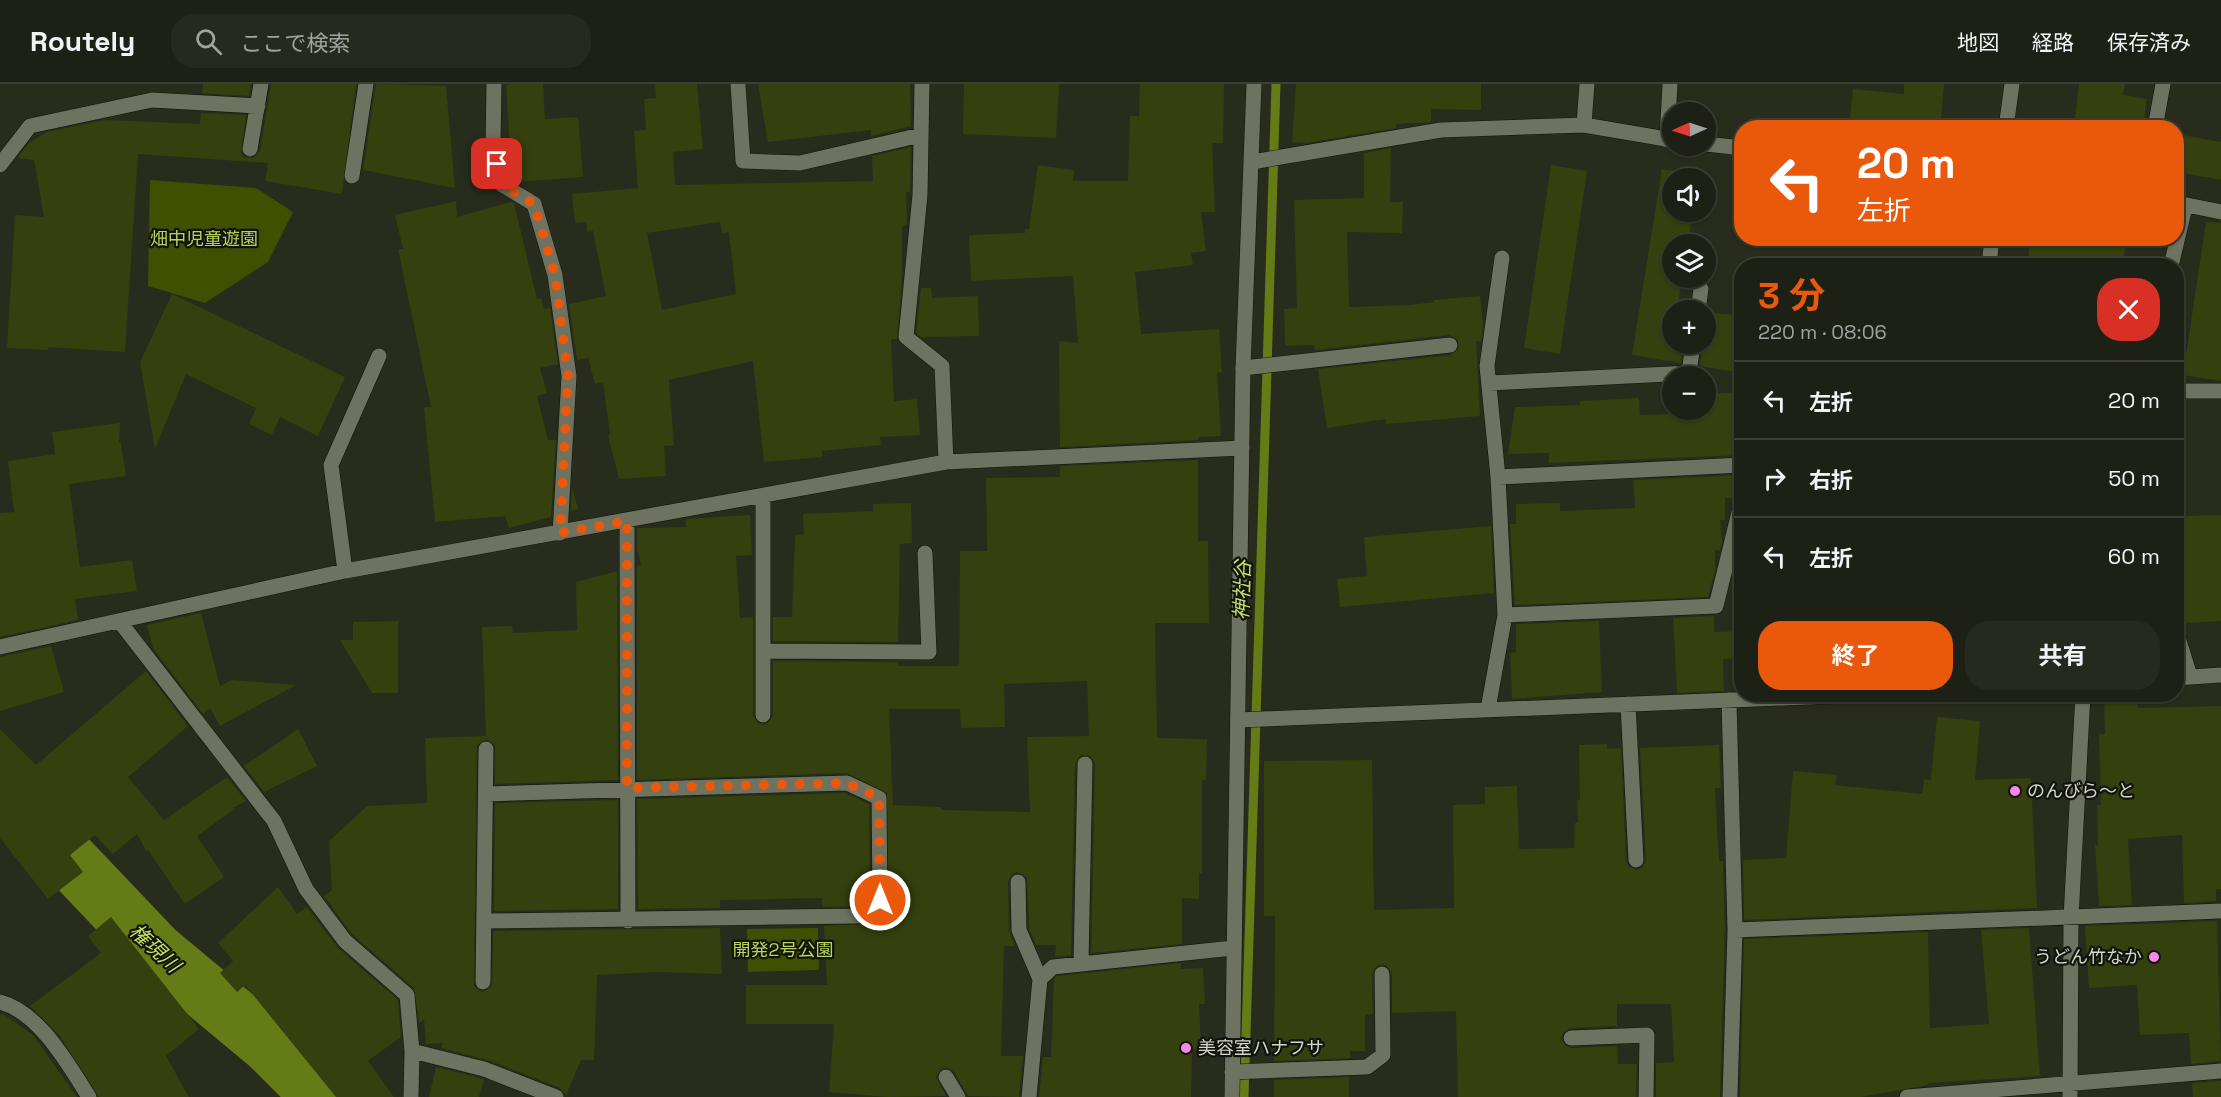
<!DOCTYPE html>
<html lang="ja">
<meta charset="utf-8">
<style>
body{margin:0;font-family:"Space Grotesk","Noto Sans JP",sans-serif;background:#25291e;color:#f1f3f6;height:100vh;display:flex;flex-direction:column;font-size:22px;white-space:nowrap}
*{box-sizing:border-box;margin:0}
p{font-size:20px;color:#a0a3a0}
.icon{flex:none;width:33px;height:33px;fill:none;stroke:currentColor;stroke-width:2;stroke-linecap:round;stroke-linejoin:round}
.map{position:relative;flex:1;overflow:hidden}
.details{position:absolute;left:1734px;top:174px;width:450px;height:444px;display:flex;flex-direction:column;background:#1d2115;border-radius:24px;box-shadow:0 2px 4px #0004,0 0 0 2px #3b3e34}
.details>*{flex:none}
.banner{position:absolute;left:1734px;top:36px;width:450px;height:126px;border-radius:24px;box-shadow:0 2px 4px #0004,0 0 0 2px #3b3e34;background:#ea580c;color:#fff;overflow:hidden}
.needle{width:39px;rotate:267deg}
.fabs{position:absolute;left:1662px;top:18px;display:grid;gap:12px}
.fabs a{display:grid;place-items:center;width:54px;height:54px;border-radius:50%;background:#1d2115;box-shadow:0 2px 4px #0004,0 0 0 2px #3b3e34;font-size:30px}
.pin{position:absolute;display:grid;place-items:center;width:51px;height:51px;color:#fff;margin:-26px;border-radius:12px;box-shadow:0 3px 9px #0006}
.me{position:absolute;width:66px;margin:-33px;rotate:0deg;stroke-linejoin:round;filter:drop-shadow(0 0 4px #0008)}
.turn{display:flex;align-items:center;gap:21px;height:126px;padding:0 24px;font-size:27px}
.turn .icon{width:78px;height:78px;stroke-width:2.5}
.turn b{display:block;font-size:42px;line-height:51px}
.round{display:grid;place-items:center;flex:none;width:63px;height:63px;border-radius:24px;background:#25291e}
.summary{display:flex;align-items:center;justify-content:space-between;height:102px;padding:0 24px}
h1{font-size:36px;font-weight:700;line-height:45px;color:#ea580c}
.cta{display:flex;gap:12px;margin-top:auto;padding:12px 24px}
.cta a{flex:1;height:69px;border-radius:24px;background:#ea580c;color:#fff;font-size:24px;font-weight:700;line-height:69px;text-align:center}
.cta a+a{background:#25291e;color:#f1f3f6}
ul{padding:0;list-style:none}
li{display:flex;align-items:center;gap:18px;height:78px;padding:0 24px;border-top:2px solid #3b3e34}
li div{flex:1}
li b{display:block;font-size:22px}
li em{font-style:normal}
header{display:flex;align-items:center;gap:36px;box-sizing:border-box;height:84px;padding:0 30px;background:#1d2115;border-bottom:2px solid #3b3e34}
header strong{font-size:28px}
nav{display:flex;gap:33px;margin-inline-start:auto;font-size:21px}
.search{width:420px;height:54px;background:#25291e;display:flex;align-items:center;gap:15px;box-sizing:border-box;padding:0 21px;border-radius:24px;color:#a0a3a0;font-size:22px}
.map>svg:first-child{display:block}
.green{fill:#3f5000}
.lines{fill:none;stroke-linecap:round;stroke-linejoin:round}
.stream{stroke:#657c16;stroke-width:9}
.river{stroke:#657c16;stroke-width:57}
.building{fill:#34400d;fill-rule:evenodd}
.street-casing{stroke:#101406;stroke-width:16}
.secondary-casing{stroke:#101406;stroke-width:16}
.street{stroke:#6d7360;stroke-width:15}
.secondary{stroke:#6d7360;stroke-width:15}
.route{stroke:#ea580c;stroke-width:10;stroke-dasharray:0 18}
.poi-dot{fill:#f888e9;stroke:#11130c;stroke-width:2}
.labels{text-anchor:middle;stroke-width:4.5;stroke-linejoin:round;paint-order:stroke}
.park-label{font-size:18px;fill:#b5d65a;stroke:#11130c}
.poi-label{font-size:18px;fill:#d2d6cb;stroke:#11130c;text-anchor:start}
.water-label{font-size:20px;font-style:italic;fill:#c2e368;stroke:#11130c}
</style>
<header>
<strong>Routely</strong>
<div class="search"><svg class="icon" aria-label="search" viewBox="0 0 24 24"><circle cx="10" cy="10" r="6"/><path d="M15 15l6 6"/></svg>ここで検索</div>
<nav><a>地図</a><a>経路</a><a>保存済み</a></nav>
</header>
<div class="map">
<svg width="2221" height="1013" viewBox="0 0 2221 1013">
<rect width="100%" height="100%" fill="#272c1c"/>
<path class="green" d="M150,96L256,104L293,128L268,178L205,219L148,202Z
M818,844L819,886L748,888L747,845Z"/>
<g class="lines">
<path class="stream" d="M1244,1013L1276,0"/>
<path class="river" d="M0,703L156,867L269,961L321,1013"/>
</g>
<path class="building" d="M203,0H251L249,12L202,9Z
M271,0H356L342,110L265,97L268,79L138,70L125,268L48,263V266L7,264L15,131L44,133L34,76L17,74L29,59L47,48L106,36L200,40L201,29L246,31L241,68L244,73L253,74L260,67Z
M376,0L446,2L455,104L363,86Z
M510,0H543L545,35L578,33L583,93L516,98L512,95L506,2Z
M655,0H697L703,65L673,68L675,101L873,97L872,72L911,63L910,108H906L907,141L902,142V194L897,255H891L894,317L917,315L920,351L880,353L881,361L822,367V373L764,378L753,277L669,296L674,361L664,362L666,392L619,395L608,351H610L603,298L595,300L588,274L577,276L569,220L606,212L593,147L587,148L586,138L575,139L572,110L638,104L634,47L646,46L644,15L656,14ZM720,138L722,149L729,148L736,210L662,226L647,149Z
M758,0H910L911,42L871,52V46L768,58Z
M964,0H1059L1056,54L963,50Z
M1140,0H1224L1223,59H1212L1215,128H1201L1206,167L1191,169L1193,181L1135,188L1141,250L1219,245L1222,288L1217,289L1221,352L1198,353V356L1060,363L1059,257L1078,259L1073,192L971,197L969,151L1025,149V145H1029L1038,81L1074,86L1073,97H1128L1130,32H1139Z
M1296,0H1481V26L1431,25V38L1396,40V44L1306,59L1292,58Z
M1904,0H1944L1940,44H1849L1853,5L1904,10Z
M2079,0H2125L2123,11L2147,15L2143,44H2074Z
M2183,51L2221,58V96L2177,88Z
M1391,64L1390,118H1403L1402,149L1347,148L1349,223L1410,221L1434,218L1433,216L1480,212L1483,242L1481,258L1476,257L1480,332L1386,340V335L1327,344L1318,285L1451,271L1459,264L1457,255L1449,251L1315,266L1314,261L1285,262L1284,225L1297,224L1294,116L1364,114V69Z
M1551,81L1587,87L1560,270L1524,264Z
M1662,85L1699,91V94H1672V128H1693L1688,160H1672V194H1682L1677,226H1672V260H1683L1681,279L1632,271Z
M456,117L457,133L511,118L514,119L537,215L541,214L544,225L550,224L558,280L540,284L547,309L537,312L548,356H556L551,433L509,444L505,432L435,438L424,323H431L398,165H403L395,131Z
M2206,138L2221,139V297L2183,291Z
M2030,154H2126L2123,182H2028Z
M921,204H931L932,214L978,212L979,252L921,253L916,249Z
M172,210L345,293L318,352L280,333L272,351L249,340L256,324L186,290L155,365L140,278Z
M1707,229L1742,231V289L1700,282L1702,260H1706Z
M1742,308V371L1549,379V369L1508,370L1515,323L1580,321V317L1639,314L1640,331L1705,329L1707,310Z
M120,339L119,358L121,359L126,392L69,400L80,483L132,476L137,507L75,515L78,536L0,553V429L14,428L8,377L55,370L52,348Z
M1198,376V457H1208L1209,539H1155L1157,654L1207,655L1206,696H1202V789H1199V815L1182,814V860L1091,869L1095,680L1090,672L1081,671L1075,680L1071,871L1055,873L1056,861H1036L1029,844L1027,793L1017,788L1012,790L1008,798L1009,846L1015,862H1004L1001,972H1023L1019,1013L968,1012L954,988L946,983L941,985L936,993L946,1012L888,1013L829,1008L834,940H746V901H827L824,842L862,840L888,821L887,709L847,689L637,696V482L641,481L637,465V444L686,443L685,435L750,431L752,471L736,472L740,534L753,533V631L758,639L764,641L768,639L773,632V577L898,578V582H959L960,467H987L986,394L1060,393V382ZM1087,597L1089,652L1027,653L1030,728L941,726V723L893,721L889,625H960L961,644L1005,643L1004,600Z
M1742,391V407L1733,414H1725V436H1720L1722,458L1720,466H1715V486L1708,513L1515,521L1510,440H1516V420L1560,419V427L1635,424L1633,396Z
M572,403L578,425L571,427Z
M911,419L912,459L900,460L898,558L773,557V533H792L795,451L804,450L803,430L873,427V420Z
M2221,431V537L2186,539L2181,432Z
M1491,442L1494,509L1340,523L1337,495L1367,492L1364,453Z
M617,487L618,696L495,700V661L487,655L477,661L474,902L482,908L492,902L493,847L720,844L722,890L657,888L597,891L594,976H581L566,1011L560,1004L488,976L441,964L443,959L426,960L424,935L419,939L414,904L352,850L324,812L332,806L329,757L367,722L427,719L425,654L486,652L482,543L512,542L513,549L577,546L576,498Z
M201,529L220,602L232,596L296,601L220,642L210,624L203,630L153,564L147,541Z
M1714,532V548L1742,547V574L1723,575L1724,607L1677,609L1673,534Z
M398,537V609H372L340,556H353V538Z
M1599,537L1602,608L1512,615L1510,569L1516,568V540Z
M51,562L64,608L0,627V573Z
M146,587L188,642L128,693L164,736L227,693L246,717L231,725L236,724L197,752L224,793L185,820L148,766L146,767L137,750L113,770L95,751L70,771L83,788L48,815L0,754V645L36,681Z
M2138,614V624L2221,622V805L2216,806V817L2184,819L2182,751L2128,755L2132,821L2099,822L2095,761H2098L2097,721H2101L2099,650H2105L2104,615Z
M1937,633L1980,637L1975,696L2031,694L2037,824L1744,836L1743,776L1786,774L1793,687L1837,691L1835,701L1922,710L1924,695L1931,696Z
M298,645L317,682L264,708L244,682Z
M1607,660V665L1621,664L1626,777L1628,782L1636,786L1642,784L1646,776L1640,664L1719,661L1721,704H1715L1719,777H1723L1725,846L1720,1013H1656V979L1674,978L1671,920H1617V942L1570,944L1563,949L1561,955L1566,962L1571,964L1617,962L1618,980H1637L1636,1013H1458L1456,927L1392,929V889L1387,882L1382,880L1377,882L1372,890L1373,930H1365V967H1350V974L1274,977L1275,832H1264V677L1372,676L1374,826L1454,824L1453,721L1485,720V703L1517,702L1519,765L1574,764L1575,739H1578L1577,716H1580L1579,661Z
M845,709L869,720L870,811L854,822L822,823V814L720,816V824L638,825L637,715Z
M618,716V825L494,827L495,719Z
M278,803L297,830L307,823L338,864L398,916L401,953L368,977L394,1013H336L245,901L237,908L220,889L233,877L218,859Z
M111,833L199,945L166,972L189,1013H99L59,951L30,922L101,869L88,852Z
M2217,837L2221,977L2191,980L2189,949L2140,951L2137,901L2089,904L2085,842Z
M2029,844L2040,992L1928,999V1001L1861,1013H1740L1744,855L1928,848L1930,944L1989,940L1981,846Z
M1181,879V885L1203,884L1205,920H1199L1201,965L1192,966L1191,1013H1039L1043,973H1051L1054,895L1057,892Z
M3,930L33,951L77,1013H0V931Z
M436,983L484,995L479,1013H429Z
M1349,993V1013H1274V996Z
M2221,997V1013H2193L2192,999Z"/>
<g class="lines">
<g class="street-casing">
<path id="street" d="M494,0L493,61L501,100L534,120L555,191L569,292L560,449
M738,0L743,77L800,79L921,51
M922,0L920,111L906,253L942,282L946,378
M1584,41L1587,0
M2006,44L2012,0
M2155,44L2163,0
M1667,56L1670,0
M1706,60L1742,64
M250,65L261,0
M1252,78L1441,46L1584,41L1672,56
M0,81L30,42L152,16L258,22
M352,92L366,0
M2177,119L2221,128
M1989,182L1992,154
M2171,182L2185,123
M1698,226L1701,205
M1243,284L1450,261
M1489,299L1689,289L1693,260
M2176,307H2221
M1498,393L1742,381
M763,412V631
M627,437L628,837
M345,487L331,381L379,272
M1505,531L1716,522L1742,416
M120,538L274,737L306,805L345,857L407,911L412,967L484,985L556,1013
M2176,547L2190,592
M0,563L345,487L946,378L1242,364
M764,567L929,568L925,469
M2176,594L2221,591
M1729,616L1735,846L1730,1013
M1628,620L1636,776
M1488,625L1505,531L1498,393L1487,282L1502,174
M1238,636L1881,610
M1018,798L1019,846L1040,895
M484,837L857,832L880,816L879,714L847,699L486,710
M1735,846L2221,827
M1081,880L1085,680
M483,898L486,665
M0,918C39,928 68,980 89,1013
M1571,954L1647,951L1646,1013
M1232,988L1367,983L1383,971L1382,890
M946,993L958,1013
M411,1013L412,967
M1029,1013L1040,895L1053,883L1233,864
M1907,1013L2221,987
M2070,1013L2071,834L2083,610"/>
</g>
<g class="secondary-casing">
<path id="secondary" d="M1232,1013L1243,284L1254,0"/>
</g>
<use href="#street" class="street"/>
<use href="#secondary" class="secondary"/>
</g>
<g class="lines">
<path class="route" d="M497,80L501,100L534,120L555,191L568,292L560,449L627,437V704L847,699L879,714L880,816"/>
</g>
<g class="poi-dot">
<circle cx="2015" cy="707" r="6"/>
<circle cx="2154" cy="873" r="6"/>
<circle cx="1186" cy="964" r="6"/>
</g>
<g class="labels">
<g class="park-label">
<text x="204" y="161">畑中児童遊園</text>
<text x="783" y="872">開発2号公園</text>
</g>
<g class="poi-label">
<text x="2027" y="713">のんびら～と</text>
<text x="2142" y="879" text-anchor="end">うどん竹なか</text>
<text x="1198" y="970">美容室ハナフサ</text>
</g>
<g class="water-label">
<text transform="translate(1242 506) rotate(-88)" y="7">神社谷</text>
<text transform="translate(155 864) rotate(43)" y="7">権現川</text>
</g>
</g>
</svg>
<div class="fabs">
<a><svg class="needle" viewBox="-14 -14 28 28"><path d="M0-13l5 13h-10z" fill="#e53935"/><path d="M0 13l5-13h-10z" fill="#a0a3a0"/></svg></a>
<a><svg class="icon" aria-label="sound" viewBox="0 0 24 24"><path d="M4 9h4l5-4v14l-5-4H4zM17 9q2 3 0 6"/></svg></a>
<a><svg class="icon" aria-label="layers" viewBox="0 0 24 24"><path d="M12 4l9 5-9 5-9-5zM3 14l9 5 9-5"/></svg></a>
<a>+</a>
<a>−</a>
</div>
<div class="pin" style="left:497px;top:80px;background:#d93025"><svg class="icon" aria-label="arrive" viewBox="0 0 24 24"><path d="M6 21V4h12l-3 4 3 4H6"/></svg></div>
<svg class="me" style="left:880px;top:816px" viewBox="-20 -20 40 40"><circle r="17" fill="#ea580c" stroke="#fff" stroke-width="3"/><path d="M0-11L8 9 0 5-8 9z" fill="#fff"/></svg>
<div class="banner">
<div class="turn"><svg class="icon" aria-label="left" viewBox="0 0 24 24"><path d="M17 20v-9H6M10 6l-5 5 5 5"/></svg><div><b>20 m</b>左折</div></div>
</div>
<section class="details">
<div class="summary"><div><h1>3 分</h1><p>220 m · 08:06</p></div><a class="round" style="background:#d93025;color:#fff"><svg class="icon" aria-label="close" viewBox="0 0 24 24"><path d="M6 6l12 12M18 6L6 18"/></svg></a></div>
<ul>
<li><svg class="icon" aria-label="left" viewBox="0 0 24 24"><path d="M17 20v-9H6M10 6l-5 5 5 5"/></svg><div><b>左折</b></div><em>20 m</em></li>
<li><svg class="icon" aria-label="right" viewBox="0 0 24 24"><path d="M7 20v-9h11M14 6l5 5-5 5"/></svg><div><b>右折</b></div><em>50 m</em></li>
<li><svg class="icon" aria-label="left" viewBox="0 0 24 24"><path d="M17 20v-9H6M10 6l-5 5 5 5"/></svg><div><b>左折</b></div><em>60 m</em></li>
</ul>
<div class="cta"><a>終了</a><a>共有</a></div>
</section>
</div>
